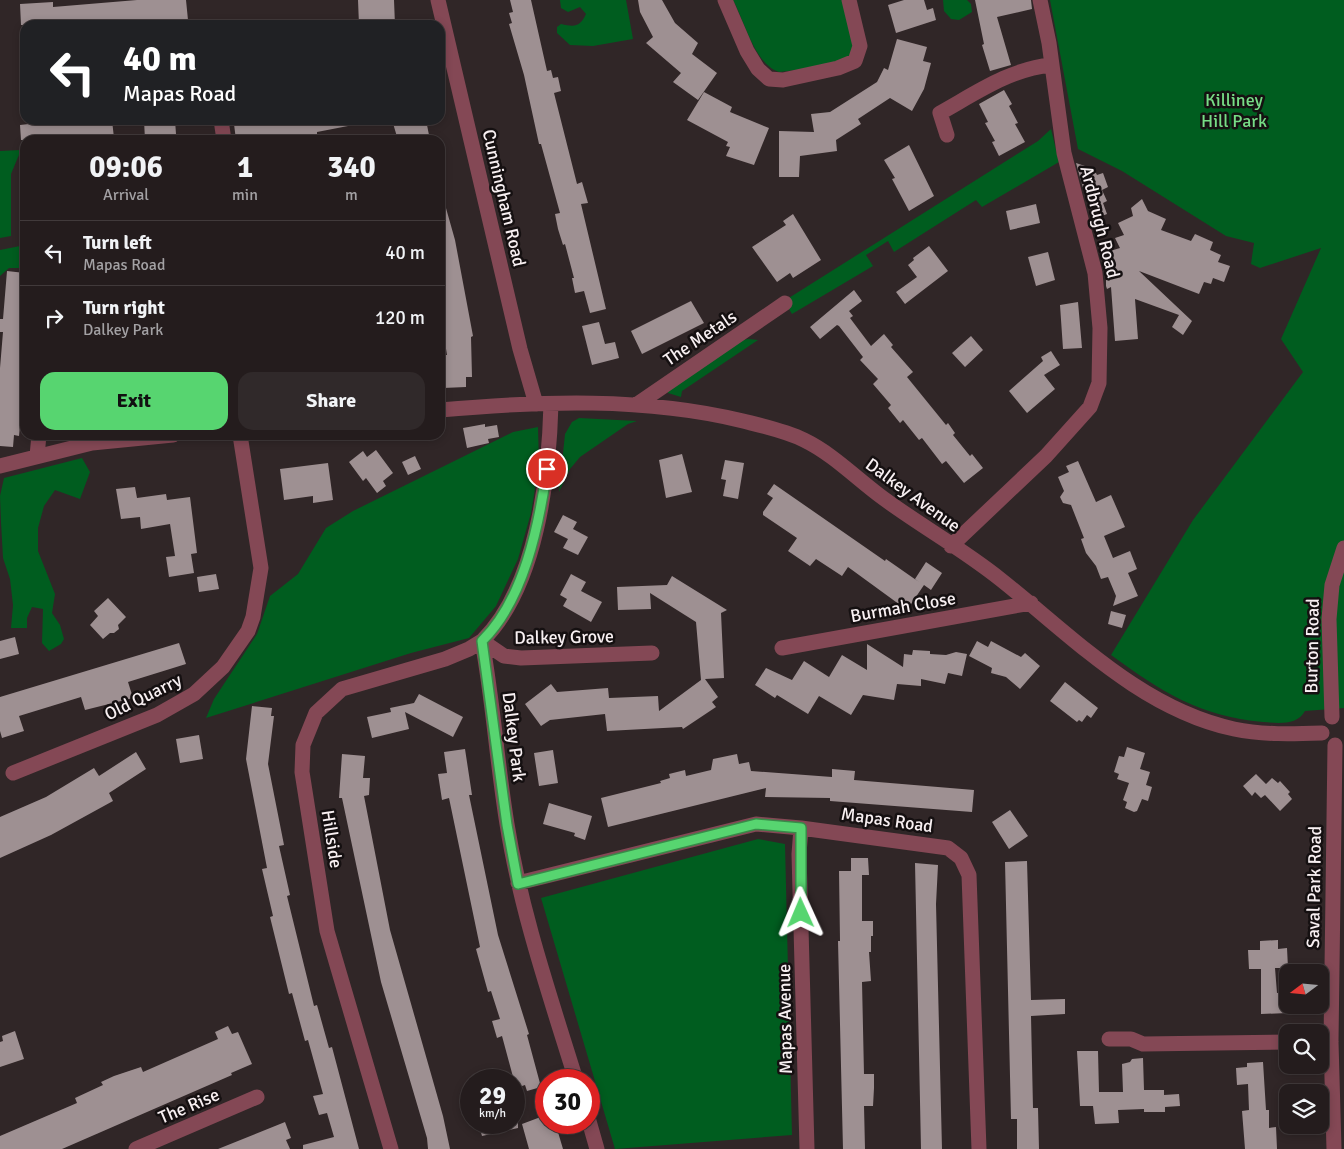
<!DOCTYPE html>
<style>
body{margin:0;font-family:Signika,sans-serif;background:#30292a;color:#f1f3f6;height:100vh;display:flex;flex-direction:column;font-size:19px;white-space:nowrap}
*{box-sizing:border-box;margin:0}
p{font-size:16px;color:#a3a1a4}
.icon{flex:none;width:28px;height:28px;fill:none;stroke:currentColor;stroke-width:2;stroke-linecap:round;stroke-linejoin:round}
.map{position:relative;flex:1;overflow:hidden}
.panel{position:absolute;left:20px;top:135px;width:425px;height:305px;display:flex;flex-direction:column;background:#241c1d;border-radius:15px;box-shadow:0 2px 8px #0003,0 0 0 1px #413a3b}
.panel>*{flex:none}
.hud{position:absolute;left:20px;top:20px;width:425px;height:105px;border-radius:15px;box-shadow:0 2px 8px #0003,0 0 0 1px #413a3b;background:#202124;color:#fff;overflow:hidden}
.needle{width:32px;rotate:254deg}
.fabs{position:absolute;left:1279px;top:964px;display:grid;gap:10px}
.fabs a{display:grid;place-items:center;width:50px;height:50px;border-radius:10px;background:#241c1d;box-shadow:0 2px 8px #0003,0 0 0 1px #413a3b;font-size:25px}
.speed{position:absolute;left:460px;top:1069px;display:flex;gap:10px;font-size:25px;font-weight:700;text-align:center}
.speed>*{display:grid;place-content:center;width:65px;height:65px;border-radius:50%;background:#241c1d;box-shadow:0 2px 8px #0003,0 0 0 1px #413a3b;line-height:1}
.speed small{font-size:12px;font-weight:400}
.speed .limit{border:8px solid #d22;background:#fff;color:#111}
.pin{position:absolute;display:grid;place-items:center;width:42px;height:42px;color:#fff;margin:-21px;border:2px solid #fff;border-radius:50%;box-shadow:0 1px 5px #0007}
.me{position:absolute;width:55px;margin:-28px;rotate:359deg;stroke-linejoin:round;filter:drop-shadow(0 0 4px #0008)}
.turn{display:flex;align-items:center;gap:18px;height:105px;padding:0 20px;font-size:22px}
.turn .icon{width:65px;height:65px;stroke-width:2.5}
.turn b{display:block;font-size:35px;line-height:42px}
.eta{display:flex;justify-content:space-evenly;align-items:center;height:85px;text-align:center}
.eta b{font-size:30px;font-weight:700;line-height:35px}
.button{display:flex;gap:10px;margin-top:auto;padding:10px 20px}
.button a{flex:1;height:58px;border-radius:15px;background:#57d570;color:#111;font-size:20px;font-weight:700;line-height:58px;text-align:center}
.button a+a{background:#30292a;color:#f1f3f6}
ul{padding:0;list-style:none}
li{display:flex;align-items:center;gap:15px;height:65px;padding:0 20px;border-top:1px solid #413a3b}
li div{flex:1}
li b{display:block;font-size:19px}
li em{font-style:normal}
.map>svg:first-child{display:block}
.green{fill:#005d1f}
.building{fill:#9e9092}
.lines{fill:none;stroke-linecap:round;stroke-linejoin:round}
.minor{stroke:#844855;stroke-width:15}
.route-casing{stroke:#398a49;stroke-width:12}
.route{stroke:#57d570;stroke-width:9}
.labels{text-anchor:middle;stroke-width:5;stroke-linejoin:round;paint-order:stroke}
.park-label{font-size:18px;fill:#77dd86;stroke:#151011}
.street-label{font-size:18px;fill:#f8f0f2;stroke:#151011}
</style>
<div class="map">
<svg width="1344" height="1149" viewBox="0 0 1344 1149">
<rect width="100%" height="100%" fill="#302627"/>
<path class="green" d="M560,0H626L633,39L593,46L570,45L557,33V27L561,24C575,27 580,27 586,14L580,7L568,12L561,8Z
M733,0H844L855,44L851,57L822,67L779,72C755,65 744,20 733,0Z
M943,0H967L971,4L972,12L959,20L951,19L944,11Z
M1050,0H1344V708L1305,711C1297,726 1277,723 1263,722C1199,716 1162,692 1111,655L1193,520L1303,372L1281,339L1321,248L1260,268L1251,264L1254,243L1226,236L1122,171L1078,149Z
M1051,129L1059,162L982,207L976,200L894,252L888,241L866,255L873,266L792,314L784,301L1038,141Z
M21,150L11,174V236L0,238V151Z
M20,246L25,268H9L0,276V250Z
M749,339L758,340L682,391L681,397L668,393V386L741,340Z
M579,418L637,421L628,424L580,457L570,469L559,492L565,434L572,422Z
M538,427L539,464L531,513L518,559L496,606L469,638L411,653L206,718L214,699L257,634L270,596L298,574L326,528L353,511L513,432Z
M82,458L90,472L80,499L55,490L44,506L38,528V551L55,594L52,613L60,625L64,639L61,644L49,651L42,643L43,609L32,607L27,618V628H11L13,605L10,579L3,558L1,522L0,496L4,478Z
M758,839L785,844L792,1135L615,1149L541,898Z"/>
<path class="building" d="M137,0H186L188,20L129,25H21L20,4L53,2V7Z
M358,0H394L395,25H359Z
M510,0H531L547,71L551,70L553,78L558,77L561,91L554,93L577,184L582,182L588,203L581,204L606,309L590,313L584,291L575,293L572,278H574L565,244L563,245L558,229L555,214L560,213L541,144H539L524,75L509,24L512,23L509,13L513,12Z
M638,0H662L675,23L698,43L692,54L717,73L698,100L673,82L681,73L646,43L653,37L640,12Z
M904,0H924L927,10L933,8L936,20L896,33L888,5Z
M975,0H1031L1032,9L997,17L1011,65L990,71L982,45L984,44Z
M897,39L927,47L923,61L931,63L924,89L912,111L890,98L858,119L861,124L836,140L837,151L800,156L799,177H779V131L814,132L811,114L830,112L877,82L884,68L888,70Z
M1004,90L1012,104L1009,106L1018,123L1015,124L1025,142L999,156L992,142L995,141L985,123L988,122L979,104Z
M704,92L732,107L730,112L769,128L754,165L726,156L730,147L726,146L728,142L687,120Z
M29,120H112L114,138L21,140L20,125L29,124Z
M144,120H175L176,134L169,135L170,140H145Z
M258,120H348V126L317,132V137L300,140H236L234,124Z
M392,120H426L430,140H398Z
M909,145L934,196L909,211L892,179L895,178L884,160Z
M1076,163L1094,169L1097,175L1103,173L1108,187L1102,190L1107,201L1103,203L1107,214L1094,219L1084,191Z
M1142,199L1148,211L1166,219L1161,230L1191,241L1195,234L1213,242L1210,250L1221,255L1218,262L1230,266L1224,282L1213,278L1211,284L1204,282L1199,294L1139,271L1192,321L1183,335L1172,327L1179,315L1135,299L1138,339L1115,341L1111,287L1107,289L1106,286V275L1100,254L1120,248L1115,238L1124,235L1118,223L1133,216L1131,208Z
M444,201L455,240L473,336L471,337L472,377H466V387L443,388L442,355H447L440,311V202Z
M1036,204L1040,223L1010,230L1006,211Z
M793,214L821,260L793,278L790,273L777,282L752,247L786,225L783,221Z
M929,246L948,271L905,304L896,292L917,277L908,265L914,260L913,258Z
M1048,252L1055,280L1036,286L1028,257Z
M7,271L25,273L23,302H25V372L19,436L14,435L13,447L0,446V368L3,332H0V319H3Z
M854,290L862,301L849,311L853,316L850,318L871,346L884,334L893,345L891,347L913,372L907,377L946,425L948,423L955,433L953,435L970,456L972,454L983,468L964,483L946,461L942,464L922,438L919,440L903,420L900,423L888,408L891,405L873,384L878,379L860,360L863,357L839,326L837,325L820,339L810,327Z
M691,301L704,323L642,354L631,331Z
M1078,302L1082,348L1063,349L1060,305Z
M599,322L605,344L615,342L619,358L592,365L582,326Z
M971,336L983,350L965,367L952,353Z
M1051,351L1060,365L1044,375L1055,389L1027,413L1009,391L1043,361L1041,357Z
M485,424V427L497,425L499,437L488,439L489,443L467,448L463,428Z
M376,450L393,473L383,481L386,486L377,493L366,478L363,481L349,462L363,451L367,457Z
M682,454L692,492L666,498L659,460Z
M415,456L421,469L408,475L402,462Z
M725,460L744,463L738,499L723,496L726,480L721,479Z
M1078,461L1096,502L1111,495L1125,527L1104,536L1113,558L1130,551L1137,569L1128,573L1138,596L1113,606L1116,596L1108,577L1101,579L1096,566L1086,553L1081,539L1084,538L1071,505L1063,503L1060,497L1064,491L1058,477L1069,472L1066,466Z
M328,463L333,500L313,503V496L284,500L280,469Z
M774,484L885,561L886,559L919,582L915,579L926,562L942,573L931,590L924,585L907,610L848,567L842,576L816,559L810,566L788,551L797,538L763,515V512L773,498L767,494Z
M135,487L137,498L166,494L167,500L190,497L197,553L191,554L194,573L169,577L166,557L175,556L170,524L141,529L140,517L121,519L116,489Z
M563,515L577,522L573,529L588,537L578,555L563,548L568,539L554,532Z
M216,574L219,589L199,592L197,577Z
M571,574L586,582L581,591L602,602L591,622L563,606L567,599L560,595Z
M672,576L727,610L721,613L724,678L705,679L718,697L712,702L716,707L683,729L682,727L607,731L605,714L550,720L541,726L525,704L551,684L557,692L608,688L609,698L658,696L659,711L701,680L696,622L650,593L651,609L618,610L617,587L667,585Z
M108,598L126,617L118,625L119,629L114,633H110L103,639L90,625L98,616L94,611Z
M1111,611L1126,615L1122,628L1108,624Z
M15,637L19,654L0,659V641Z
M977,641L988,647L991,641L1021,657L1025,653L1040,666L1020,689L1006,677L991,673L992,668L969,656Z
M179,643L186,664L128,682L133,698L85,710L81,697L19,716L24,731L2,738L0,731V697Z
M867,644L903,667L904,654L912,655L913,650L930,651V654L946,655L956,652L967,654L962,676L948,673L945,684L921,679V686L897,684L894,700L863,695L851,715L819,696L808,714L777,695L775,698L755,685L766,668L792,680L804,661L829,677L842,655L867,670Z
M1065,682L1098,708L1091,718L1087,715L1082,722L1079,720L1077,722L1050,701Z
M419,694L463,717L453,737L405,712L409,729L372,738L367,717L391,712L390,708L414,703Z
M252,706L272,708L271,716H274L268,764L284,845L279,846L290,895L287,896L314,1006L317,1005L329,1048L332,1047L359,1149H303V1145L334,1137L327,1113L319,1115L313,1096L323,1094L308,1040L305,1041L292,993L289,994L270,917L273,916L262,869L267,868L246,759Z
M199,735L203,759L180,763L176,739Z
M1127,747L1145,753L1140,769L1150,772L1146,785L1152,787L1148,801L1142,799L1137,811L1134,812L1125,808L1127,802L1123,800L1129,783L1117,779L1119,774L1114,772L1119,756L1124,757Z
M465,749L472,795H469L498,935L529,1034L527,1035L541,1087L527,1091L525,1085L516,1088L502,1036L497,1038L492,1021L500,1019L491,991L488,992L476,949L480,947L449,798L442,800L438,774L447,773L444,752Z
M553,750L558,783L539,786L534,753Z
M136,752L146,769L109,793L113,801L51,835L0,858V817L46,797L94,768L99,776Z
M342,754L365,756L363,778H370L369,795L364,796L390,930L443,1116L450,1149H428L427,1138L381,982L342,798H339Z
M737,754L739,764L749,762L751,771L832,777V769L855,771L854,780L974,790L972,812L830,801V798L765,797L766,788L608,827L601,798L661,783L660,781L670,778L669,774L685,770L686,776L711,770L713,759Z
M1256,774L1266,784L1272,778L1278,783L1280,781L1290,792L1288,794L1292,799L1280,811L1265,795L1261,798L1255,792L1252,796L1243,786Z
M549,803L592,816L585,840L574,836L575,833L543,824Z
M1010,810L1028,836L1009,849L992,822Z
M851,858H868L869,875H862V921H873V936H871V952H869L871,981L862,982L864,1074H874V1088L873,1106H864L865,1149H843L838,941H840L839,871H851Z
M1027,861L1031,1000L1065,999V1014L1031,1016L1033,1108H1038L1039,1149H1017V1119H1011L1005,862Z
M915,863L938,865L936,904L942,1149H921Z
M1278,940V949L1287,948L1288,968H1275L1277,993L1284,992L1288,1013L1261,1014V969H1249L1248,950H1260V941Z
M228,1026L232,1034L238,1032L252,1064L231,1073L232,1075L62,1149H0V1136L77,1103L75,1098L103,1085L101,1082L114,1076L141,1067L143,1072L218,1039L215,1032Z
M15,1031L24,1059L0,1067V1042L3,1041L2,1036Z
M1077,1051H1098L1099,1092H1123L1122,1064L1130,1062L1132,1059L1143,1058L1144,1090H1164V1095L1179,1094L1180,1106L1165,1107V1112H1144V1109L1118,1110L1119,1123L1095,1124L1093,1106H1080Z
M1263,1062L1266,1110H1269V1128L1276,1127L1277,1149H1245L1242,1111L1249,1110L1248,1084L1237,1085L1236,1068L1247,1067V1063Z
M546,1115V1122H555L563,1149H529L522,1124Z
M285,1122L291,1138L286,1140L290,1149H218Z
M478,1122H518V1128L482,1136Z"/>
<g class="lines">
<path class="minor" d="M438,0L520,349L536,404
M725,0L747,51L758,69L769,79L783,80L838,68L855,61L860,46L849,0
M221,120L224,140
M947,135L940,113C976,93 1010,69 1051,65
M551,404C549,477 537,587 482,641C493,701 497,763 507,824C521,912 550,996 576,1080
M636,405L785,303
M440,410C540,401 645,397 743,421C763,426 786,431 804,440C833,454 857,479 883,498C921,526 964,550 1000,579C1072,636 1141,709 1234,729C1263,735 1293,734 1322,733
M37,456L39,435
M0,466L92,443L173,435
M951,546L1046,456L1090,407L1099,383L1100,328L1095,273L1064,153L1049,43L1040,0
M782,648L1031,603
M1332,717L1329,619L1332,585L1344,548
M13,773L157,715L194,694L223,667L248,631L253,617L261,568L240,435
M801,828L799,854L807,1149
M518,883L756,824L801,828L948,848L961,858L969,875L979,1149
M1109,1039H1131L1143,1044L1288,1042
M589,1121L597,1149
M136,1149L257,1097
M391,1149L327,931L302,772L303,745L316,713L342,689L445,659L469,649L482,641L504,656L521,658L652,653
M1334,1149L1331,1042L1335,745"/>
</g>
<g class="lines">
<g class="route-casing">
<path id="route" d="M547,469C539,525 524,600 482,641L507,825L518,884L756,824L801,828V913"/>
</g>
<use href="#route" class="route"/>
</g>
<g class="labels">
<g class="park-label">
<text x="1234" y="106">Killiney<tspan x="1234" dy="21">Hill Park</tspan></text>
</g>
<g class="street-label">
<text transform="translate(504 198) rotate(77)" y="6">Cunningham Road</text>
<text transform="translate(1100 222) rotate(76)" y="6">Ardbrugh Road</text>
<text transform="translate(700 338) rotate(-34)" y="6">The Metals</text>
<text transform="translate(913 495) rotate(36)" y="6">Dalkey Avenue</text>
<text transform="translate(903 607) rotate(-10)" y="6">Burmah Close</text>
<text transform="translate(564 637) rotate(-1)" y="6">Dalkey Grove</text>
<text transform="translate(1312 646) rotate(-89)" y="6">Burton Road</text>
<text transform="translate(143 697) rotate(-26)" y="6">Old Quarry</text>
<text transform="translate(514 737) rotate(83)" y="6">Dalkey Park</text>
<text transform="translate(887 820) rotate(8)" y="6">Mapas Road</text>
<text transform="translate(332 839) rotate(81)" y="6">Hillside</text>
<text transform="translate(1314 887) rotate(-89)" y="6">Saval Park Road</text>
<text transform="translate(785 1019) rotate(-91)" y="6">Mapas Avenue</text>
<text transform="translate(189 1106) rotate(-23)" y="6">The Rise</text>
</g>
</g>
</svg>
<div class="fabs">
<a><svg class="needle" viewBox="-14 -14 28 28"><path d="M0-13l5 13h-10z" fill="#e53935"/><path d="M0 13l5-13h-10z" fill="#a3a1a4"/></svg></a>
<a><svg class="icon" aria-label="search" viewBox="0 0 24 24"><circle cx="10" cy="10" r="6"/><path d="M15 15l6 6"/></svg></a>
<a><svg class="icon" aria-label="layers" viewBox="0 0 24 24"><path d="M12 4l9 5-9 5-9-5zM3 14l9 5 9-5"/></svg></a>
</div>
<div class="speed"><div>29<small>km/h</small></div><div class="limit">30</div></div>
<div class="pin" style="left:547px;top:469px;background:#d93025"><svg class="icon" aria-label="arrive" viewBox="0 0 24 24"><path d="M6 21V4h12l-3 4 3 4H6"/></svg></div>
<svg class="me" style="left:801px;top:913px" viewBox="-20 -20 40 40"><path d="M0-17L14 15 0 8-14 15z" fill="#57d570" stroke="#fff" stroke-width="4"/></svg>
<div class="hud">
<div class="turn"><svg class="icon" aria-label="left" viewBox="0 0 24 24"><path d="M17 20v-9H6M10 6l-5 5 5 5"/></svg><div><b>40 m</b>Mapas Road</div></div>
</div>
<section class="panel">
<div class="eta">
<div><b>09:06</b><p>Arrival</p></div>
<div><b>1</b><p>min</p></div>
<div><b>340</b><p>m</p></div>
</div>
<ul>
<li><svg class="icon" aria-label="left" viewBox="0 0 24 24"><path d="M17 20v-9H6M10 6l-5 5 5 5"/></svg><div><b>Turn left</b><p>Mapas Road</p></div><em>40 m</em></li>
<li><svg class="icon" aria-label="right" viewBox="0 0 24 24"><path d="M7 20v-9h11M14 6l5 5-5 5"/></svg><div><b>Turn right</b><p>Dalkey Park</p></div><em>120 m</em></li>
</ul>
<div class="button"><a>Exit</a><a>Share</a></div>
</section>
</div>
